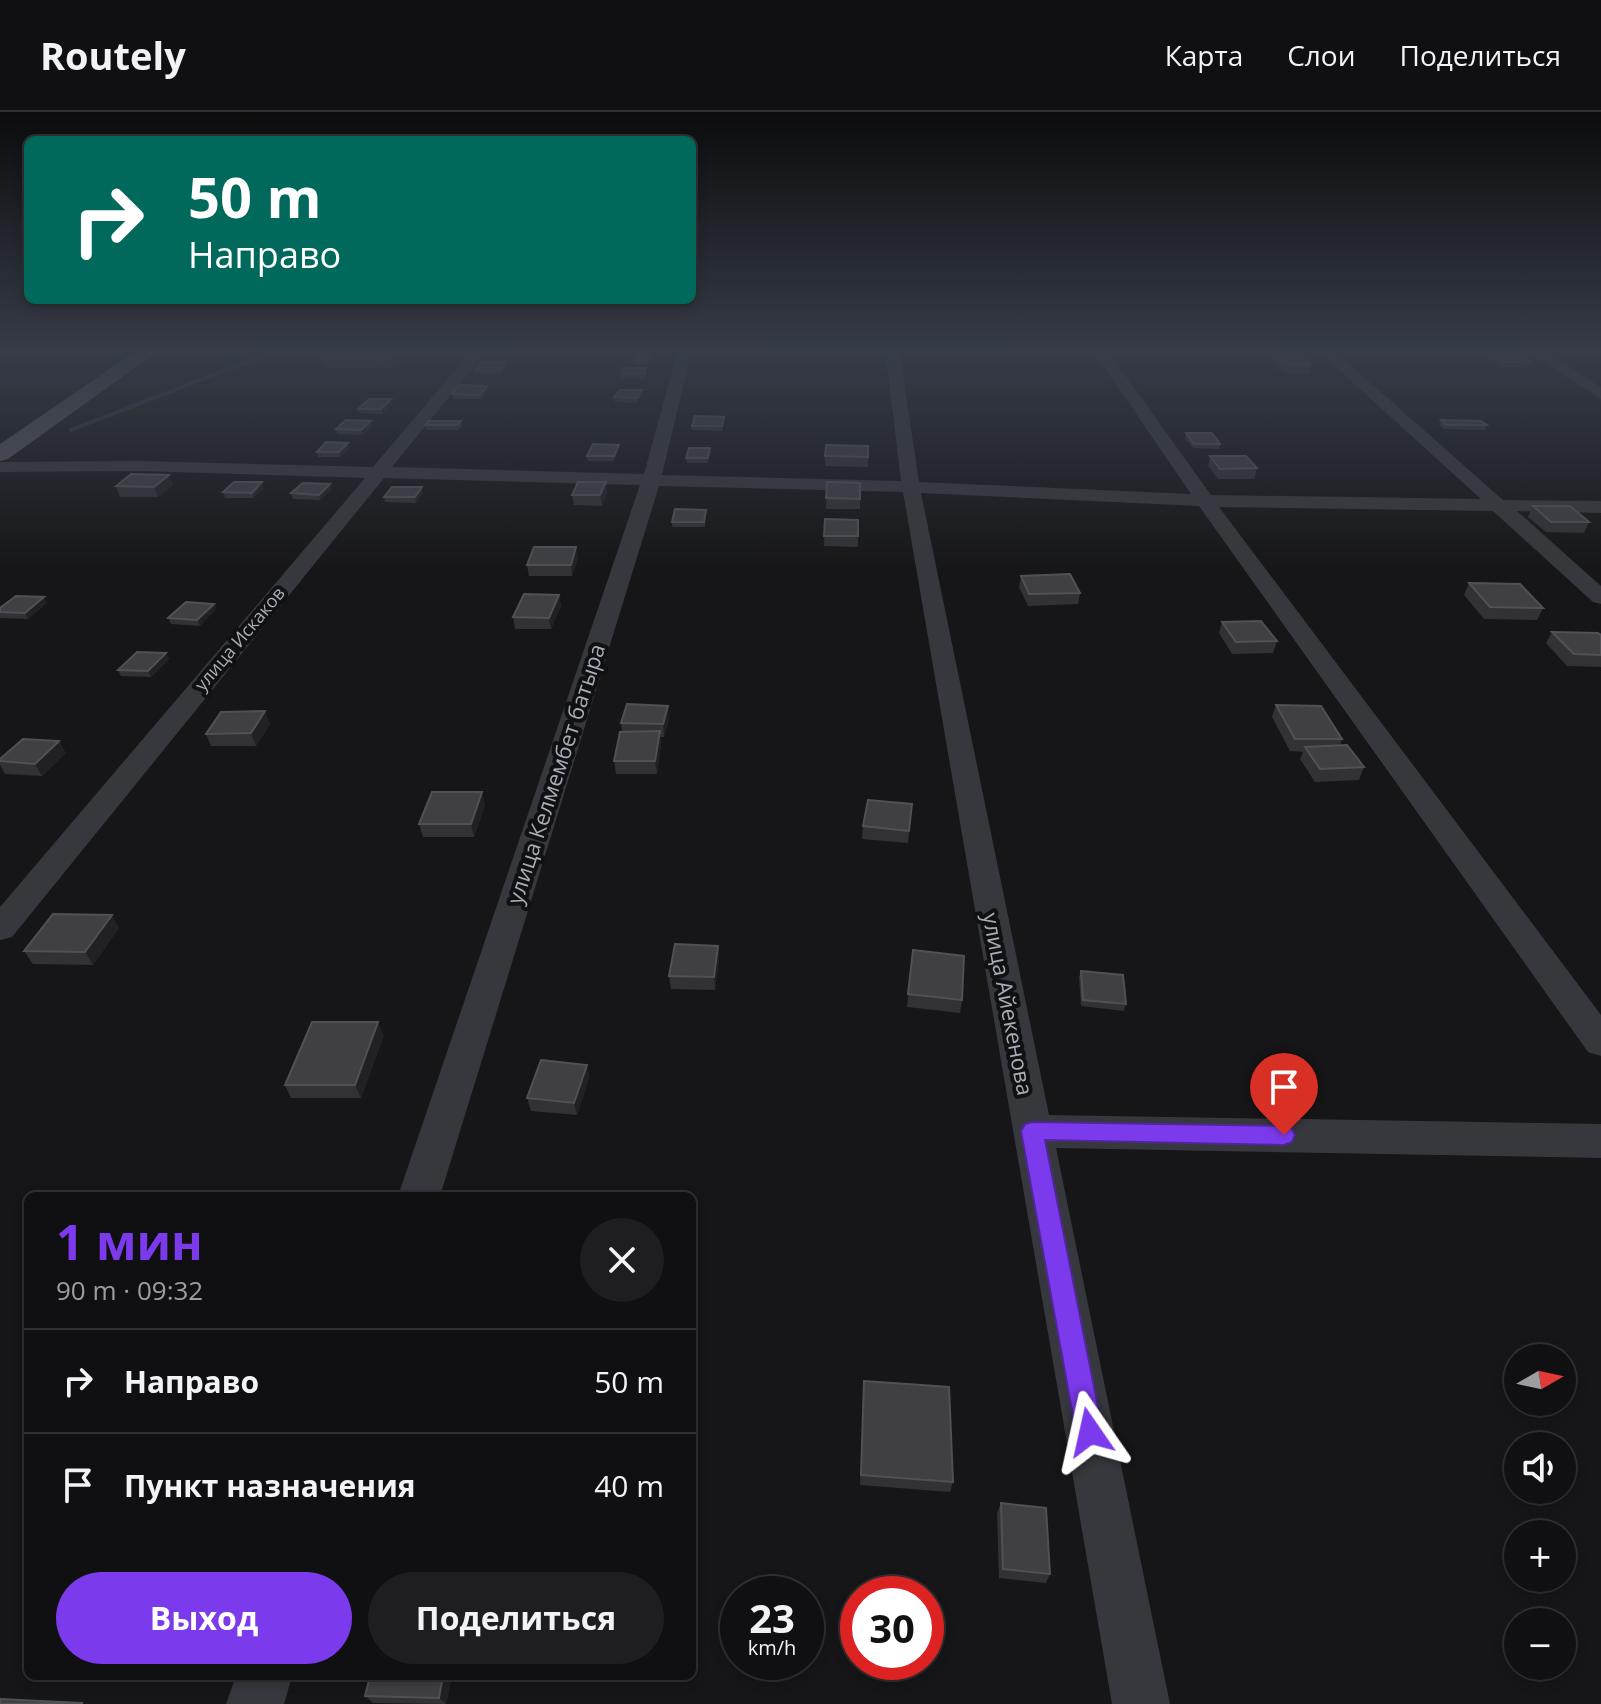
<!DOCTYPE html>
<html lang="ru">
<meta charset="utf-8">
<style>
body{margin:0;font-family:"Open Sans",sans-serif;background:#1e1e20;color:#f1f3f6;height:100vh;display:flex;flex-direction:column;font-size:30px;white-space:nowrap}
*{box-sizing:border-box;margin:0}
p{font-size:26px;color:#9c9d9f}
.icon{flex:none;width:44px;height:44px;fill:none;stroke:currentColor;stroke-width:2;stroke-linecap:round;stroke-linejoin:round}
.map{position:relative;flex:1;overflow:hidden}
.side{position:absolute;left:24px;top:1080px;width:672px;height:488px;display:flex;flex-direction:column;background:#101012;border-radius:12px;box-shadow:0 4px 12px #0003,0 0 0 2px #303032}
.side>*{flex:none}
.guide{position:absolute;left:24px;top:24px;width:672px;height:168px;border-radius:12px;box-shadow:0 4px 12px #0003,0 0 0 2px #303032;background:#00695c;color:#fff;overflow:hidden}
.needle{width:52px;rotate:81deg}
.tools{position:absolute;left:1504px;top:1232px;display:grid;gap:16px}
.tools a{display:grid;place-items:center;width:72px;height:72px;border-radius:50%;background:#101012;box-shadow:0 4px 12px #0003,0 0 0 2px #303032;font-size:40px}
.speed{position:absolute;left:720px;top:1464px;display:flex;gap:16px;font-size:40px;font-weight:700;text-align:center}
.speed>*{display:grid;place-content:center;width:104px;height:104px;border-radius:50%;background:#101012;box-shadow:0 4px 12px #0003,0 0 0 2px #303032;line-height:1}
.speed small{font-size:20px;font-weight:400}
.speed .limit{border:12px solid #d22;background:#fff;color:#111}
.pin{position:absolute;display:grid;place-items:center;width:68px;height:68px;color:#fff;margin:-82px -34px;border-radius:50% 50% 50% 0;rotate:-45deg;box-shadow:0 0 8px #0007}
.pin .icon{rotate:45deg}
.me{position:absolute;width:88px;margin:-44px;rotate:349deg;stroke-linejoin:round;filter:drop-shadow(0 0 6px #0008)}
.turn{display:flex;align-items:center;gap:28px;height:168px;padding:0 32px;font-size:36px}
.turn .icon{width:104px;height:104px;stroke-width:2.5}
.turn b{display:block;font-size:56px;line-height:68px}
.round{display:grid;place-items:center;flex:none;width:84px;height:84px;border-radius:42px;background:#1e1e20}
.head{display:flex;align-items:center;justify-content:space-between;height:136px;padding:0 32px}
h1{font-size:48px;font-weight:700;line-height:60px;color:#7c3aed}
.action{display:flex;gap:16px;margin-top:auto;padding:16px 32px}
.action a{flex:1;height:92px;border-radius:48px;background:#7c3aed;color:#fff;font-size:32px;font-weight:700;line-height:92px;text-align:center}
.action a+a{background:#1e1e20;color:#f1f3f6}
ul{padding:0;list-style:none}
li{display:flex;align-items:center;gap:24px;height:104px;padding:0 32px;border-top:2px solid #303032}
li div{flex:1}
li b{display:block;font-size:30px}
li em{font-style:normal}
header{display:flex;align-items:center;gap:48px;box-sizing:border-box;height:112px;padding:0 40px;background:#101012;border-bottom:2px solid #303032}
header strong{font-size:38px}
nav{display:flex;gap:44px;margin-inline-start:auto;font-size:28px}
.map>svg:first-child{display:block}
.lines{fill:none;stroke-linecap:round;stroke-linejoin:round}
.stream{stroke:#2c353c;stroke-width:4}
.minor{fill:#37383d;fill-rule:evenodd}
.major{fill:#53555c;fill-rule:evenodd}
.wall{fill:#323236}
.shaded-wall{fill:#212124}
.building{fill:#3f3f44;stroke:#4f5156;stroke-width:2}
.route{fill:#7c3aed;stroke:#51269a;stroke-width:2}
.labels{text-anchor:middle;stroke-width:8;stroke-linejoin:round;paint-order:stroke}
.far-street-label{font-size:18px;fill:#a8adb8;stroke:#111113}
.street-label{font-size:22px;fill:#a8adb8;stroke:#111113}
</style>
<header>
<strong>Routely</strong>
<nav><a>Карта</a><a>Слои</a><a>Поделиться</a></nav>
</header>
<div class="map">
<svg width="1601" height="1592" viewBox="0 0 1601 1592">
<rect width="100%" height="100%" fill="#161618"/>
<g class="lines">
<path class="stream" d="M71,318L280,237"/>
<path class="minor" d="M473,237H488L392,355L644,362L678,237H692L662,363L901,369L885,237H899L919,370L1191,382L1092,237H1106L1211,383L1481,387L1316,237H1332L1503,388L1601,389V401L1517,399L1601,474V492L1593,490L1493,399L1219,395L1601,903V944L1588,940L1199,394L921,381L1049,1003L1601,1012V1046L1056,1036L1170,1592H1112L903,380L659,374L440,1084H398L640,373L384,366L12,825L0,828V795L365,366L140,359L0,360V350L140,349L373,355Z
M1524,237H1541L1601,275V287Z
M236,1564H292L284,1592H226Z"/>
<path class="major" d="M139,237H161L8,347L0,349V332Z"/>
</g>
<path class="wall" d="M493,237H543V240L540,244L493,243L492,239Z
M1258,237H1290V239L1311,253L1309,262H1284L1269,247L1271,242H1262Z
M396,241L398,249L392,256H324L322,247Z
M1491,243L1530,250L1528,255H1500L1489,247Z
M651,246L648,253H636L635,249Z
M507,254L501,262H476L475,258Z
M647,261L644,267H621V262Z
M488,278L481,287H453L452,282Z
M642,283L637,291L615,290L614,285Z
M391,287L392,292L382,302L360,301L358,297Z
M724,305V310L722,319L692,318V314Z
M1441,308L1487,313L1485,318L1444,317L1439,313Z
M461,309L462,314L458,318H426L425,313Z
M372,314L363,323L337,322L336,317Z
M1186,321L1220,332L1219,337L1193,336L1185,326Z
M619,333V337L614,349H588L587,344Z
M868,334V355L825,354V344Z
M350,336L340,345H318L317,340Z
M710,336L708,351H687L686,346Z
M1210,344L1257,356L1254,367H1218L1208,354Z
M606,370L607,380L602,394L574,393L572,383Z
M827,370L860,387V397H826Z
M330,372L332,377L320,388L293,387L291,381Z
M173,373L158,385H120L116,374Z
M264,376L253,386H225L223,380Z
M423,380L416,391L385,390L384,385Z
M1533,394L1589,410L1584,421L1546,420L1528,405Z
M706,398L705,415H672V410Z
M825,407L858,408V435L824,434Z
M578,446L572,464H529L527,453Z
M1021,464L1080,481L1078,492L1028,494L1019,475Z
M1469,471L1543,496L1537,508L1484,507L1464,483Z
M559,483L561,494L551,517H515L513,505Z
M47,491L28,507L0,506V496Z
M214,492L216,497L200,514L171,512L168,506Z
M1222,510L1277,529L1273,541L1232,542L1219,521Z
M1552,520L1601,523V555L1567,554L1546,531Z
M166,541L169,547L151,565L121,564L118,558Z
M1276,593L1342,627L1340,633L1364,655L1359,668L1315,670L1300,647L1303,640L1290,639L1272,605Z
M265,599L270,612L256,634H211L206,622Z
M669,606L664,625H660L661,632L657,662H616L614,649L622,620L621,611Z
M66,641L42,664L5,662L0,653V647Z
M912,692L908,731L862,727L863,714Z
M485,693L474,725H423L419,712Z
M119,816L93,853L33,852L24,839Z
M718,834L719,847L715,878L671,877L669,864Z
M913,838L962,888L960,901L907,895Z
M1081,859L1126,892L1124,899L1081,894L1079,865Z
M384,923L361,986H291L285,973Z
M587,953L589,966L577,1003L531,999L527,986Z
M864,1269L953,1370L950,1380L860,1373Z
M1001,1391L1050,1462L1046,1471L999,1466L997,1401Z
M452,1564L446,1592L373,1591L365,1584Z"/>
<path class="shaded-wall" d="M17,239L19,243L0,247V242Z
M396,241L398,249L392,256L390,248Z
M506,250L507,254L501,262V258Z
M487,274L488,278L481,287L480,283Z
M642,278V283L637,291V286Z
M391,287L392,292L382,302L381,297Z
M371,309L372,314L363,323L361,318Z
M348,331L350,336L340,345L339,340Z
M619,333V337L614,349V344Z
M169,363L173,373L158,385L154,375Z
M262,370L264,376L253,386L252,381Z
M606,370L607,380L602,394L600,383Z
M330,372L332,377L320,388L319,383Z
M422,375L423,380L416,391L415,385Z
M576,435L578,446L572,464L571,453Z
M559,483L561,494L551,517L549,506Z
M44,485L47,491L28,507L25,501Z
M214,492L216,497L200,514L197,508Z
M166,541L169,547L151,565L148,559Z
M668,594L669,606L664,625L663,612Z
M265,599L270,612L256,634L251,621Z
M660,619L661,632L657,662L655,649Z
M59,629L66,641L42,664L35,652Z
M482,680L485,693L474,725L471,712Z
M112,803L119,816L93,853L85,840Z
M718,834L719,847L715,878L714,865Z
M378,910L384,923L361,986L355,973Z
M587,953L589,966L577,1003L574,991Z
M443,1564H452L446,1592L439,1586Z"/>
<path class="building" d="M0,237H14L17,239L0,242Z
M493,237H541L539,239H492Z
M1272,239H1296L1311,253H1286Z
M329,240L396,241L390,248L322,247Z
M638,242H650L648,249H635Z
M1491,243H1519L1530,250H1502Z
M481,250H506L501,258H475Z
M623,256H646L644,262H621Z
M459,273L487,274L480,283L452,282Z
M620,278H642L637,286L614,285Z
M369,287H391L381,297H358Z
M695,304L724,305L722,314H692Z
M346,308L371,309L361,318L336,317Z
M1441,308L1481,309L1487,313H1446Z
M429,309H461L457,313H425Z
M1186,321H1212L1220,332H1194Z
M326,330L348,331L339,340H317Z
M593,332L619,333L614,344H587Z
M826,333L868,334V345L825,344Z
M689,336H710L708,346H686Z
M1210,344H1246L1257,356L1220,357Z
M131,362L169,363L154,375L116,374Z
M234,370H262L252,381L223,380Z
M578,370H606L600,383H572Z
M827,370L860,371V387L826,386Z
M303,371L330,372L319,383L291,381Z
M392,375H422L415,385H384Z
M1533,394H1570L1589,410H1551Z
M675,397L706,398L704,410H672Z
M825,407L858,408V424H824Z
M534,435H576L571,453H527Z
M1070,462L1080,481L1029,482L1021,464Z
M1469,471L1520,472L1543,496L1490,495Z
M524,482L559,483L549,506L513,505Z
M16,484L44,485L25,501L0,500V496Z
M186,490L214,492L197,508L168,506Z
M1261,509L1277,529L1236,530L1222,510Z
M1552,520L1598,521L1601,523V543L1574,542Z
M137,540L166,541L148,559L118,558Z
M627,592L668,594L663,612L621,611Z
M1276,593L1321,594L1342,627H1295Z
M265,599L251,621L206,622L221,600Z
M660,619L655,649H614L620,620Z
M23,627L59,629L35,652L0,649V647Z
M1347,633L1364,655L1320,657L1305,635Z
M432,680H482L471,712H419Z
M868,688L912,692L909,719L863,714Z
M53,802L112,803L85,840L24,839Z
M675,832L718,834L714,865L669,864Z
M913,838L964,844L962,888L908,882Z
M1081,859L1123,863L1126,892L1083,888Z
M312,910H378L355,973H285Z
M541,948L587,953L574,991L527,986Z
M864,1269L949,1275L953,1370L861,1363Z
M1001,1391L1046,1396L1050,1462L1003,1457Z
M370,1564H443L439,1586L365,1584Z
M0,1587L83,1591L0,1592Z"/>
<linearGradient id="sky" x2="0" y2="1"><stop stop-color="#0c0c0d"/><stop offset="0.52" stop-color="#363c48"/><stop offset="1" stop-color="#363c48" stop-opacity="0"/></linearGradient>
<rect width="1601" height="460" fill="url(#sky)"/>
<path class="route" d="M1032,1010L1284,1014L1292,1017L1295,1023L1292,1030L1284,1033L1045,1028L1103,1320L1099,1330L1090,1334L1080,1330L1076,1320L1021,1019L1025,1012Z"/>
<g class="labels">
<g class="far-street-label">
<text transform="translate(240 527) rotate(-50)" y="6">улица Искаков</text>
</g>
<g class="street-label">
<text transform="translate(556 662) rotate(-72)" y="8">улица Келмембет батыра</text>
<text transform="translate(1008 892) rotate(79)" y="8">улица Айекенова</text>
</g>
</g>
</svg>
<div class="tools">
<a><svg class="needle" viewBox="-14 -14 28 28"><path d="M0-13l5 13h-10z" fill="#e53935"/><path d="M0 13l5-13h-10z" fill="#9c9d9f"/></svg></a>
<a><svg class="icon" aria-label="sound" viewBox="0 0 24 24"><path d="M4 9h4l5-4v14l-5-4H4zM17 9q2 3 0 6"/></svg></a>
<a>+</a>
<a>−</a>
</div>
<div class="speed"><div>23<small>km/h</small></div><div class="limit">30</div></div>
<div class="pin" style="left:1284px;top:1023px;background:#d93025"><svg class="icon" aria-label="arrive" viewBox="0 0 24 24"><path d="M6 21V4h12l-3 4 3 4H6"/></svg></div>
<svg class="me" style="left:1090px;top:1320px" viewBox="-20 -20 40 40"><path d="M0-17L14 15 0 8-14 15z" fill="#7c3aed" stroke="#fff" stroke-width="4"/></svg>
<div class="guide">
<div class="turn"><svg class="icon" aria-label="right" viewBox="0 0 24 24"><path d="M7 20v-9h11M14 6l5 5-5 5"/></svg><div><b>50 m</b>Направо</div></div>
</div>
<section class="side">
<div class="head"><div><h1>1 мин</h1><p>90 m · 09:32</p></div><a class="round"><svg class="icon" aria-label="close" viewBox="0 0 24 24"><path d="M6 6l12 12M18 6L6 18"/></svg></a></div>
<ul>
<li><svg class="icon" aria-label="right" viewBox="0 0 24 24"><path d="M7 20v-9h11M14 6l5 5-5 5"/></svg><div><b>Направо</b></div><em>50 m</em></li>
<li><svg class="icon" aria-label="arrive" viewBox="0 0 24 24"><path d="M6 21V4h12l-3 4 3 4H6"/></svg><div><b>Пункт назначения</b></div><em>40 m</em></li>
</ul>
<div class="action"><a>Выход</a><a>Поделиться</a></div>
</section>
</div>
